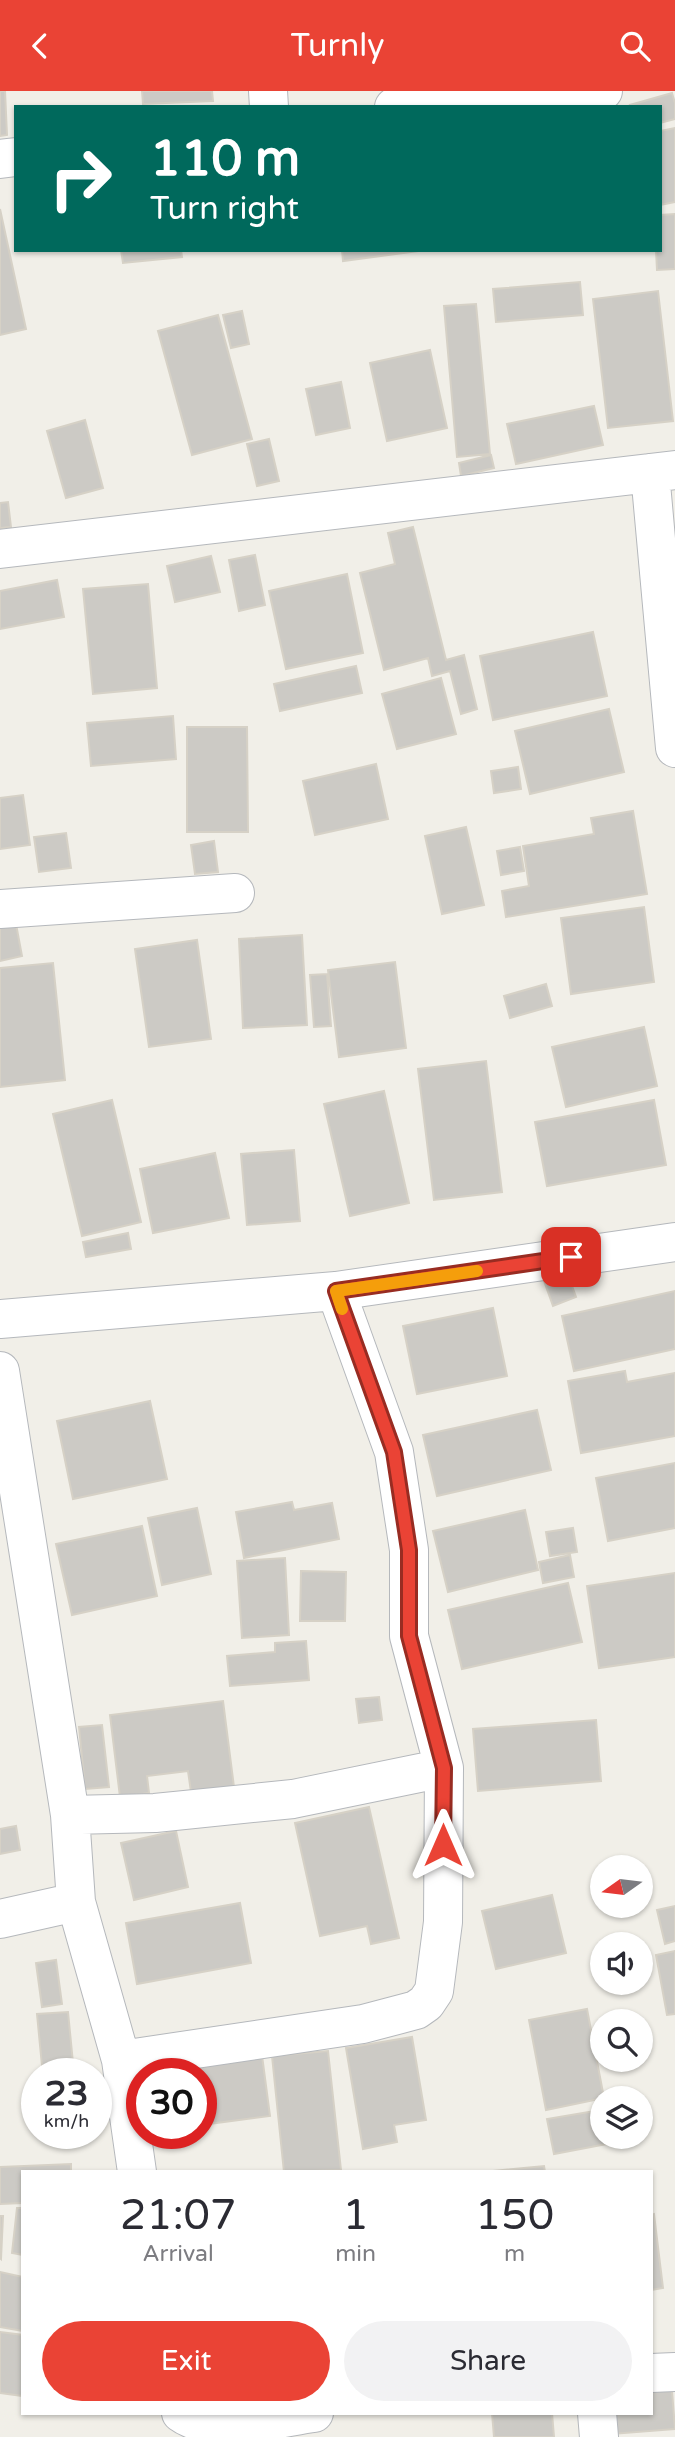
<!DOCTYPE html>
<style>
body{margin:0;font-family:"Varela Round",sans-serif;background:#f2f2f3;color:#2b2b33;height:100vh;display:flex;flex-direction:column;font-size:26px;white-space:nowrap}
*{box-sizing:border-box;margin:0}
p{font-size:23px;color:#7c7c81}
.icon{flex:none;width:38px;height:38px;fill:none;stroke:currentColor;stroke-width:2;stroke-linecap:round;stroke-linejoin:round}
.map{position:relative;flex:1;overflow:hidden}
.sheet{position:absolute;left:21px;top:2079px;width:632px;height:245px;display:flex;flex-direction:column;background:#fff;border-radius:0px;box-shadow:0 2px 5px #0004}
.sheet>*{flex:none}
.top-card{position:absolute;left:14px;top:14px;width:648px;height:147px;border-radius:0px;box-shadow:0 2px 5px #0004;background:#00695c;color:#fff;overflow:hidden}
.needle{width:46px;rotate:256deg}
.tools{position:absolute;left:590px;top:1764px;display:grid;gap:14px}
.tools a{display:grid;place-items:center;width:63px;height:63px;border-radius:50%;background:#fff;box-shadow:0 2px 5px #0004;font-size:35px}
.speed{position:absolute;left:21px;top:1967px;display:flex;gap:14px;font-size:35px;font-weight:700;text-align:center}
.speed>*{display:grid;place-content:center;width:91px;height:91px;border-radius:50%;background:#fff;box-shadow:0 2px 5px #0004;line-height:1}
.speed small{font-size:18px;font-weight:400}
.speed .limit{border:10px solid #d22;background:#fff;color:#111}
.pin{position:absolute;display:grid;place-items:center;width:60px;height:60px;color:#fff;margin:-30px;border-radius:14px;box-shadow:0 4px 10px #0006}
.me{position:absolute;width:77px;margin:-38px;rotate:0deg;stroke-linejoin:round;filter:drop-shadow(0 0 5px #0008)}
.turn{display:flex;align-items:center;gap:24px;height:147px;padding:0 21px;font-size:32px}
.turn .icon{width:91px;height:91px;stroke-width:2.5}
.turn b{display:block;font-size:49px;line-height:60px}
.eta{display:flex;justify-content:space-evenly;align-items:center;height:119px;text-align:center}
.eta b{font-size:42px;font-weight:600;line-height:49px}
.button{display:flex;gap:14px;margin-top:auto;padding:14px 21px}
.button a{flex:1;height:80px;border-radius:42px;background:#ea4335;color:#fff;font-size:28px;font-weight:600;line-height:80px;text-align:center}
.button a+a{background:#f2f2f3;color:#2b2b33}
header{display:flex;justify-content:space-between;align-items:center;height:91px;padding:0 21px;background:#ea4335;color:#fff;font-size:32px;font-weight:600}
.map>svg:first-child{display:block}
.building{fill:#cccac5;stroke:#d6d1c6;stroke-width:2}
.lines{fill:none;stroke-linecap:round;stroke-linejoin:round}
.street-casing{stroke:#b5b8bc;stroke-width:40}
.street{stroke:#fff;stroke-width:38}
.route-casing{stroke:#982c22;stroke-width:18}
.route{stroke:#ea4335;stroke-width:12}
.slow{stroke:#f59e0b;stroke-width:12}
</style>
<header><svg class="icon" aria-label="back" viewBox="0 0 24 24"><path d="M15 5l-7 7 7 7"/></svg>Turnly<svg class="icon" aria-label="search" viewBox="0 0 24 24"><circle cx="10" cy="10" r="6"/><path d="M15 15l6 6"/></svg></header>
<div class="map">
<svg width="675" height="2346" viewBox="0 0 675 2346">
<rect width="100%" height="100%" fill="#f1efe8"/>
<path class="building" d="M0,0H5L7,44L0,45Z
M142,0H212L213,10L143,13Z
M672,2L675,12V28L660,32V16H631L630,14Z
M675,37V111L660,114V40Z
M0,118L26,238L0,244Z
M675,123V178L657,179L656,159H660V124Z
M121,159H181L182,166L123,172Z
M342,159H426L343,170Z
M580,191L583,224L496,231L493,198Z
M658,200L673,330L608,337L593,208Z
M476,213L490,363L457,366L444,215Z
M242,220L249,253L231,257L223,224Z
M218,224L252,348L192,364L158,240Z
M430,259L447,337L387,350L370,272Z
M341,291L350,337L316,344L306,298Z
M594,315L603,354L516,373L507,333Z
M85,329L103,397L66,407L47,340Z
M269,348L279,390L257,395L247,353Z
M491,364L494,377L461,385L459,372Z
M8,411L11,436L0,437V412Z
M413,436L446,569L464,564L477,618L461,623L450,580L432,585L428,567L384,579L360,482L395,473L388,442Z
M255,464L265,514L239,520L229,469Z
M211,465L220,501L175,511L167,475Z
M347,483L363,562L286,578L269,500Z
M57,489L64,526L0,538V500Z
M148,493L157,597L93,603L83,498Z
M593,541L607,605L493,629L480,565Z
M356,575L362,602L280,620L274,593Z
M441,587L456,643L397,658L382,603Z
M609,618L624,681L530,703L515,640Z
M173,625L176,668L91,675L87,632Z
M187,636H247L248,741H187Z
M376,673L388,728L315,744L303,690Z
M518,676L521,698L494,702L491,680Z
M23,704L30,754L0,758V707Z
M633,720L647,803L506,826L502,800L529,795L523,755L594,743L591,727Z
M466,736L484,814L442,823L425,745Z
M66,742L71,777L39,781L34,746Z
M214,750L218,781L195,783L191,754Z
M520,756L524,780L501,784L497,760Z
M644,816L654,891L571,903L561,827Z
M16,833L22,865L0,870V836Z
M302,844L307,934L243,937L239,848Z
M197,849L211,948L149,956L135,858Z
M395,871L406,957L339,966L328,879Z
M53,872L65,989L0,996V877Z
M327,883L331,935L314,936L310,884Z
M546,893L552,915L510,927L504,905Z
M644,936L657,995L566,1016L552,956Z
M486,970L502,1101L434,1109L418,978Z
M384,1000L409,1112L350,1125L324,1013Z
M112,1009L141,1131L82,1145L53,1023Z
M654,1009L666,1074L547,1095L535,1031Z
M294,1059L300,1130L247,1134L241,1063Z
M215,1062L229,1127L153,1142L140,1078Z
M128,1142L131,1158L86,1166L83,1151Z
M565,1176L576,1206L553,1215L542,1184Z
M675,1200V1258L574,1280L562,1225Z
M493,1217L507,1285L417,1303L403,1235Z
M625,1280L627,1291L675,1282V1345L581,1362L568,1290Z
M150,1310L167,1388L73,1408L57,1330Z
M537,1319L551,1379L437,1405L423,1344Z
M675,1372V1437L608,1450L596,1387Z
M292,1411L294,1419L332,1412L339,1448L244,1467L236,1421Z
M197,1417L211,1483L162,1494L148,1427Z
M525,1419L538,1479L448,1501L433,1440Z
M142,1435L157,1505L72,1524L56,1453Z
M573,1437L577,1461L550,1465L546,1441Z
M570,1464L574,1486L543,1492L539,1471Z
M285,1467L289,1544L242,1547L237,1470Z
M301,1480L346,1481L345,1530H300Z
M675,1482V1566L599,1577L587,1495Z
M568,1492L582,1551L462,1578L448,1519Z
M306,1550L309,1589L230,1595L227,1565L275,1561V1552Z
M379,1606L382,1629L359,1632L356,1608Z
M223,1610L234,1696L191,1701L188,1680L147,1685L149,1702L120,1706L110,1624Z
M596,1629L601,1690L478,1700L473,1638Z
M102,1634L109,1696L85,1698L79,1636Z
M369,1716L399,1847L371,1853L367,1835L320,1845L295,1732Z
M16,1735L20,1759L0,1763V1738Z
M176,1740L188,1796L134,1809L121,1752Z
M552,1804L566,1862L496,1878L482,1820Z
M240,1812L251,1872L137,1893L126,1832Z
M675,1815V1850L665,1853L657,1819Z
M675,1860V1923L667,1924L656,1864Z
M56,1869L62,1913L42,1916L36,1872Z
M587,1918L604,2007L546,2019L529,1929Z
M68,1921L73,1972L42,1975L37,1923Z
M412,1946L426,2029L394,2034L397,2051L363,2058L346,1957Z
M261,1957L270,2025L201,2034V1983H142L136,1973Z
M328,1960L341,2079L284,2081L272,1965Z
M601,2019L602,2046H605L607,2053L554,2063L547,2028Z
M71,2073V2081H23V2112L0,2113V2076Z
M544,2075L545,2081H483Z
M17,2117H23V2164L12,2162Z
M654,2123L663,2197L651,2199V2124Z
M0,2125H3L1,2168L0,2167Z
M0,2181L23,2186V2240L0,2236Z
M0,2241L23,2244V2305L0,2302Z
M671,2287L675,2338L612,2343L610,2322H651V2289Z
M492,2322H552L554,2346H494Z"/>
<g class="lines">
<g class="street-casing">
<path id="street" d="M268,0L269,16
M394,16L603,0
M0,68L16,66
M650,382L675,657
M0,458L675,379
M0,818L235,802
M0,1228L336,1200L675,1151
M0,1280L70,1724L76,1811L121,1969L137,2081
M70,1724L155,1722L293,1708L444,1677
M0,1828L76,1811
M121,1969L363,1933L416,1919L426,1912L434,1900L443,1831L444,1677L409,1545V1459L394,1361L336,1200
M651,2282L675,2281
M181,2322C212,2345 277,2327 314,2322
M597,2322L599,2346"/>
</g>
<use href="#street" class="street"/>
</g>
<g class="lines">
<g class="route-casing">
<path id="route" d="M443,1754L444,1677L409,1545V1459L394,1361L336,1200L571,1166"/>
</g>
<use href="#route" class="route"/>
<path class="slow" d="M342,1218L336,1200L477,1180"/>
</g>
</svg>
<div class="tools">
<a><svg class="needle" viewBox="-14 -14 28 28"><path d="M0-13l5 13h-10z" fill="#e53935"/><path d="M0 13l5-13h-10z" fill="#7c7c81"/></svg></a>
<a><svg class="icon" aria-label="sound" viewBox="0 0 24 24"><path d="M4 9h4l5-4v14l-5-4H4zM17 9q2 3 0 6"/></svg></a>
<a><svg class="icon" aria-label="search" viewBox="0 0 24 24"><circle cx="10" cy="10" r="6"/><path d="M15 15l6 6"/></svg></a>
<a><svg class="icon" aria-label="layers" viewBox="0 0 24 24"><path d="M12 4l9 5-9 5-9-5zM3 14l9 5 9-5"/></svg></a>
</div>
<div class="speed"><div>23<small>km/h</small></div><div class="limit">30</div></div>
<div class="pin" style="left:571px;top:1166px;background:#d93025"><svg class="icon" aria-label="arrive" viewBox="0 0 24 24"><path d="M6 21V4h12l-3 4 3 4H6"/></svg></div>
<svg class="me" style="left:443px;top:1754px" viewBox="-20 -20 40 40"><path d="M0-17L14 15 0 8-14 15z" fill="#ea4335" stroke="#fff" stroke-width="4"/></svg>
<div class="top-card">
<div class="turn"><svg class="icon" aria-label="right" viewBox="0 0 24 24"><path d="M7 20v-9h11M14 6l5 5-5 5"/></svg><div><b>110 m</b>Turn right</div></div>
</div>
<section class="sheet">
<div class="eta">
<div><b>21:07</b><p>Arrival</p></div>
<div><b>1</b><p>min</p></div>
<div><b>150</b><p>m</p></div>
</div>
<div class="button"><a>Exit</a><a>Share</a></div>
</section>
</div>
